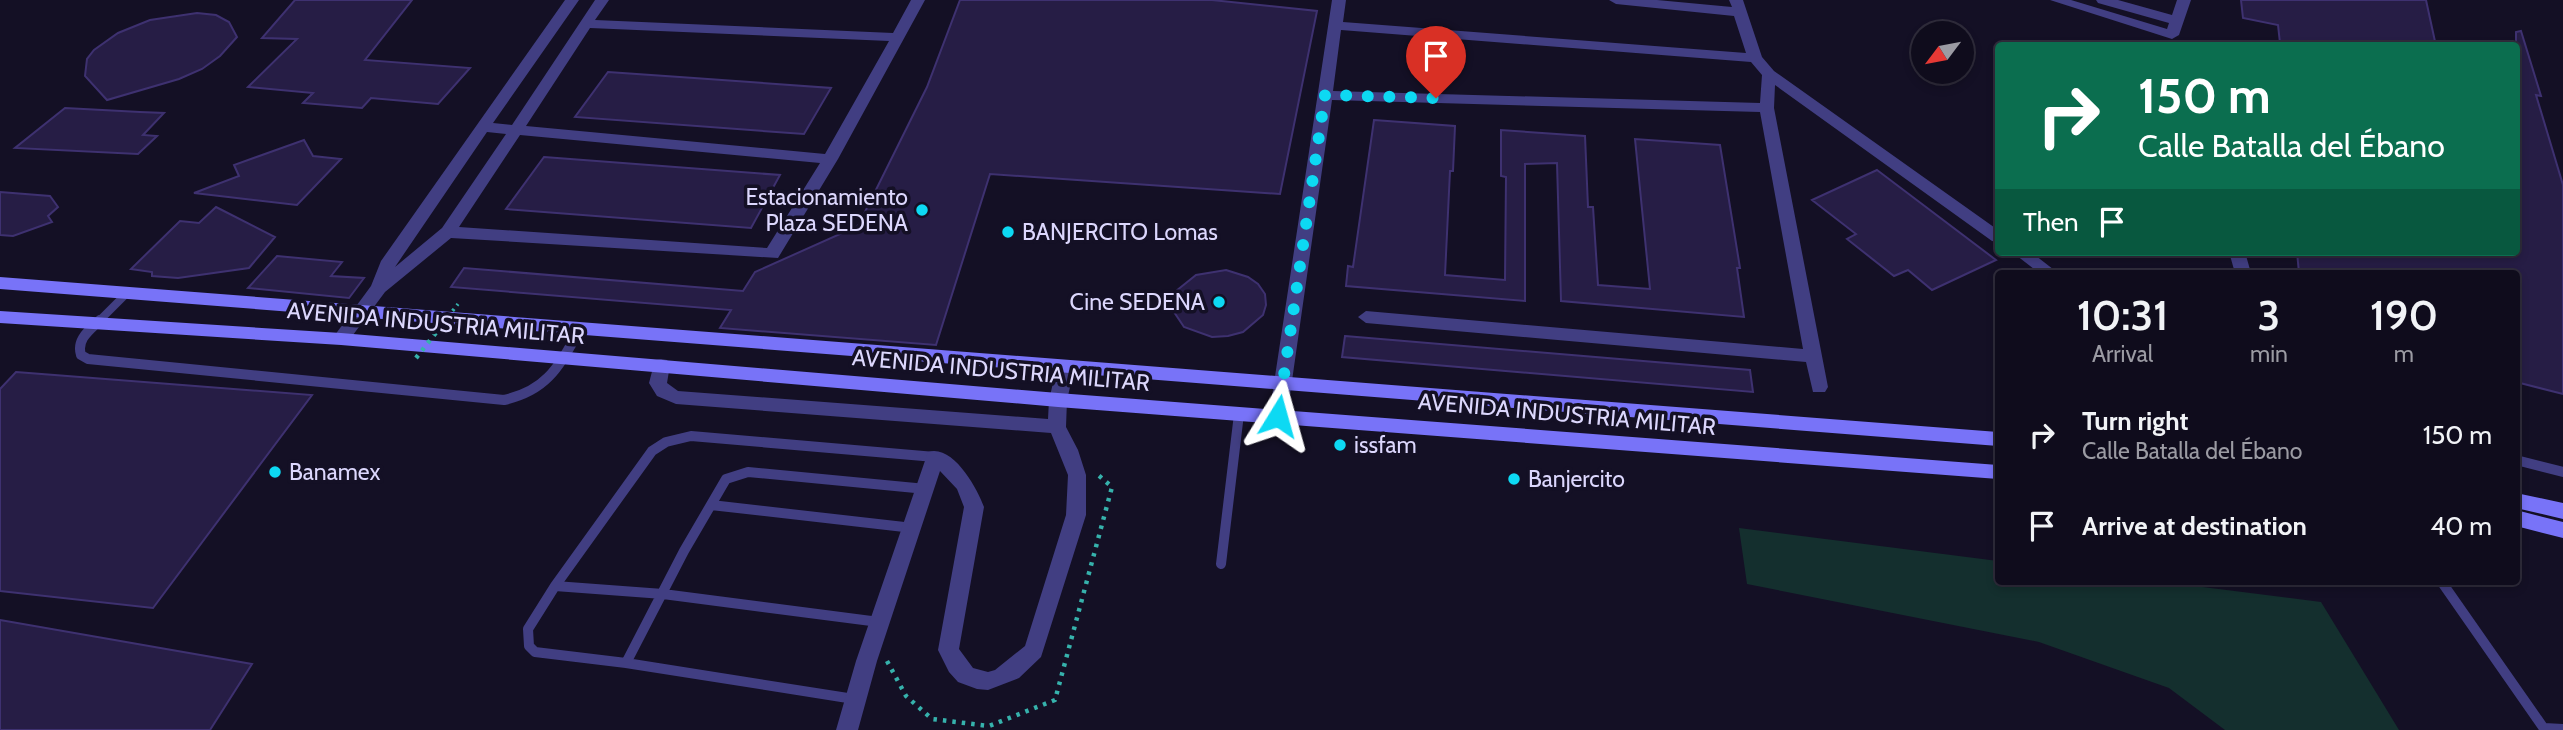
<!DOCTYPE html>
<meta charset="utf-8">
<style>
body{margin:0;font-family:Cabin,sans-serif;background:#181525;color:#f1f3f6;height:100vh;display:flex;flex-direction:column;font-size:26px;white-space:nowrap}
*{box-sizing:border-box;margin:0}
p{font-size:23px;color:#9b9ba3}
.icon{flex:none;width:38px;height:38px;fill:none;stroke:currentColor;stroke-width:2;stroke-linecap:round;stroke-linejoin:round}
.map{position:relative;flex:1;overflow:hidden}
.details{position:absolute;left:1995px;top:270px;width:525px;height:315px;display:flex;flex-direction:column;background:#0f0c1c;border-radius:7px;box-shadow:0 4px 10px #0003,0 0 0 2px #2f2c3b}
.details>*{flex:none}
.top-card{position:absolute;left:1995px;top:42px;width:525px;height:214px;border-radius:7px;box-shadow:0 4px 10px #0003,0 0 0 2px #2f2c3b;background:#0b6e4f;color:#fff;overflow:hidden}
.needle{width:46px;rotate:238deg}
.tools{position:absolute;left:1911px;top:21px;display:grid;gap:14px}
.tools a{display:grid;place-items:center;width:63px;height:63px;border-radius:50%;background:#0f0c1c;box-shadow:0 4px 10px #0003,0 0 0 2px #2f2c3b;font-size:35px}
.pin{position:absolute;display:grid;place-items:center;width:60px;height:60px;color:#fff;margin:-72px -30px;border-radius:50% 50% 50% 0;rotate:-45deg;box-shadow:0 0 7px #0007}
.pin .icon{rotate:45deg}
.me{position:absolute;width:77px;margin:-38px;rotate:8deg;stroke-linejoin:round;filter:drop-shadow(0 0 5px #0008)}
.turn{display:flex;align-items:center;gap:24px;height:147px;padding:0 28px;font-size:32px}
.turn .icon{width:91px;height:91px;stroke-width:2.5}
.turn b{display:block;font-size:49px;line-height:60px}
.then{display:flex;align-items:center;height:66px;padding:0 28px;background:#0003;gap:14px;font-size:26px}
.eta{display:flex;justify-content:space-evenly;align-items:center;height:119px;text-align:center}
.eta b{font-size:42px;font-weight:600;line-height:49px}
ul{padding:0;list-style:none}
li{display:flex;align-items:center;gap:21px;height:91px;padding:0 28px}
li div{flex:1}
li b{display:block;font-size:26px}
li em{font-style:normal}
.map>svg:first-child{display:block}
.green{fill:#142f2e}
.building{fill:#261d45;stroke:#3e3170;stroke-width:2}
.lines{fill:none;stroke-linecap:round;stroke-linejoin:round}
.path{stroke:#36b2ac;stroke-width:4.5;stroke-dasharray:3.5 6;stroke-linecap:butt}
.lane-far1{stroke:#413e82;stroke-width:8}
.lane{stroke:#413e82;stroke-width:10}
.street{fill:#413e82;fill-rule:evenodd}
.secondary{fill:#7873f8;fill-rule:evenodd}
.path-bridge-far1{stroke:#36b2ac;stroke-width:3.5;stroke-dasharray:2.5 4.5;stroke-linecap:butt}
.path-bridge{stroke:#36b2ac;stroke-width:4.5;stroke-dasharray:3.5 6;stroke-linecap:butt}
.route{stroke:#0dd9f3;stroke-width:12;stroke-dasharray:0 21.6}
.poi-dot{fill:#0dd9f3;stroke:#141025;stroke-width:2.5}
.labels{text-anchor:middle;stroke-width:7;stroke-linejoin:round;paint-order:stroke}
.poi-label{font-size:23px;fill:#dcd7fd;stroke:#141025;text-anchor:start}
.street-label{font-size:23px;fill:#dcd7fd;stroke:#141025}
</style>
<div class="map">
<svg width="2563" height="730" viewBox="0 0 2563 730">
<rect width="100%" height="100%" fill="#141025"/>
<path class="green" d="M1739,528L1998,561V581H2155L2321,602L2399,730H2225L2169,688L2039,642L1747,584Z"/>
<path class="building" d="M295,0H412L365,60L470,68L438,104L371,98L362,108L303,103L313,93L248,87L297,39L262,38Z
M960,0H1212L1317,11L1280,194L990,174L936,345L720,328L731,310L451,287L464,268L743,291L755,272L858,226L927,87Z
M2241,0H2426L2436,46L2280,43L2278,25L2243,18Z
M197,13L216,15L229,22L237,37L220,56L202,69L179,79L107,100L85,76L87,59L94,50L118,33L150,20Z
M2521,31L2541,96L2536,95L2563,185V394L2516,382V273H2299L2297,252H2516V32Z
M608,72L694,78L831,88L804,134L575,117Z
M65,108L140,112L164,113L143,135L157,136L138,154L15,148Z
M1374,120L1455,126L1453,171H1450L1445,275L1505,280L1506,177L1501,176V130L1585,136L1588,207H1593L1598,285L1650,289L1635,139L1720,145L1740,268H1737L1744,317L1561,301L1557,163L1525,164V301L1346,286L1348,266L1353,267Z
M304,140L313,156L341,159L297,205L194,193L239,176L234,165Z
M544,157L780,175L751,228L506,209Z
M1877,170L1996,260L1932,290L1908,270L1894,276L1847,239L1856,234L1812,200Z
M0,192L50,196L58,207L48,216L52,222L13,236L0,235Z
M216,207L275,237L249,268L178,278L152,276V272L131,269L180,221L199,223Z
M277,256L342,262L331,276L364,278L349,298L248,288Z
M1226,270L1248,277L1258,284L1265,294L1266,305L1263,315L1243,332L1228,336L1212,337L1184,327L1172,309L1176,291L1196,275Z
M1345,336L1750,370L1753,392L1342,357Z
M16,372L312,395L153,608L0,591V389Z
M0,620L252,664L210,730H0Z"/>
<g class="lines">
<path class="path" d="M887,661L906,696L932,719L989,726L1055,700L1112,487L1097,474"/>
<path class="lane-far1" d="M98,322L127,293"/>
<path class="lane" d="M100,320C90,330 76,339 81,355L88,359L504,400C548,390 559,366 580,329
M2516,460L2563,472
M711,505L913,528
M1221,564L1239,414
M2441,581L2545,730
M555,586L663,594L879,622
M626,663L535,652L529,646L528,629L555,586L652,451L666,442L691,436L935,457
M854,699L626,663L684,551L726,479L748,472L926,489
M2544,728L2563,729"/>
<path class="street" d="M565,0H579L493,123L512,125L595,0H609L595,20L893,33L911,0H925L838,159L778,258L451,238L385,292L347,343H335L332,339L371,286L381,261ZM590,28L889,41L825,154L526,126ZM487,132L506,134L442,228L395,267ZM520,135L820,163L767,248L459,227Z
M1332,0H1346L1343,22L1746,53L1734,16L1616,4L1609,0H1657L1732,7L1729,0H1743L1762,57L1774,71L1998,230V242L1992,241L1775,85L1774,108L1828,387L1825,392H1813L1806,362L1366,323L1358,317L1366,311L1803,349L1760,112L1332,100L1287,416L1284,421H1272L1269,416ZM1341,30L1751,62L1762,75L1760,103L1333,91Z
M2050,0H2071L2167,29L2169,23L2098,3L2096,0H2118L2172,15L2177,0H2191L2179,35L2172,39Z
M2012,252H2031L2058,273H2039Z
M2229,252H2245L2251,273H2235Z
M661,359L667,360L670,365L667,383L678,391L1048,419L1049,400L1057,366L1060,361H1072L1075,366L1067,400L1066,427L1078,450L1086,475V515L1041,657L1019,678L988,690L977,689L958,682L949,672L938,650L964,507L957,489L940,471L877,661L858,730H836L856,661L928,452C953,444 977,488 984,507L959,649L973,668L988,672L995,670L1025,646L1066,515L1068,475L1051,433L676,404L657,396L649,383L655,360Z"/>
<path class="secondary" d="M0,277L1998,432V446L0,289Z
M0,311L341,333L1058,393L1998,465V479L1058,407L341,345L0,323Z
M2516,493L2563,503V519L2516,508Z
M2516,510L2563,522V538L2516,526Z"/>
<path class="path-bridge-far1" d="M444,322L458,304"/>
<path class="path-bridge" d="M416,358L446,320"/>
</g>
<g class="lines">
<path class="route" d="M1278,416L1325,95L1436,98"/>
</g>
<g class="poi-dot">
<circle cx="922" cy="210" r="7"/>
<circle cx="1008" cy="232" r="7"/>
<circle cx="1219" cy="302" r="7"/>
<circle cx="1340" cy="445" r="7"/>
<circle cx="275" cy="472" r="7"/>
<circle cx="1514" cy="479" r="7"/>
</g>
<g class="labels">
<g class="poi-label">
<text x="908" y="205" text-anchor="end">Estacionamiento<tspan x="908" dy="26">Plaza SEDENA</tspan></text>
<text x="1022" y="240">BANJERCITO Lomas</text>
<text x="1205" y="310" text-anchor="end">Cine SEDENA</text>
<text x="1354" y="453">issfam</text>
<text x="289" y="480">Banamex</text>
<text x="1528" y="487">Banjercito</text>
</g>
<g class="street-label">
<text transform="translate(436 323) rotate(5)" y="8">AVENIDA INDUSTRIA MILITAR</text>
<text transform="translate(1001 370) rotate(5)" y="8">AVENIDA INDUSTRIA MILITAR</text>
<text transform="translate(1567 414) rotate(5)" y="8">AVENIDA INDUSTRIA MILITAR</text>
</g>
</g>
</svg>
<div class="tools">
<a><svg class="needle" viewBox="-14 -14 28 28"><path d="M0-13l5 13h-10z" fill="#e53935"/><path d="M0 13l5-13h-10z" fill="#9b9ba3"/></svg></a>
</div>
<div class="pin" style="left:1436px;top:98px;background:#d93025"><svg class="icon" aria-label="arrive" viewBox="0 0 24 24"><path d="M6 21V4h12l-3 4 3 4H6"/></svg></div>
<svg class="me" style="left:1278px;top:416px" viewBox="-20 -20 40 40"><path d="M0-17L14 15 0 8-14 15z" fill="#0dd9f3" stroke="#fff" stroke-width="4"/></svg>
<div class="top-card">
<div class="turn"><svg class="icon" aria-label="right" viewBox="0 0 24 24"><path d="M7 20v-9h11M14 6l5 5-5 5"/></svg><div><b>150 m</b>Calle Batalla del Ébano</div></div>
<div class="then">Then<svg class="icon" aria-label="arrive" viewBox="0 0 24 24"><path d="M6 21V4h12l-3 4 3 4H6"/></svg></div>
</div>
<section class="details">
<div class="eta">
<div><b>10:31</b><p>Arrival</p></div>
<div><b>3</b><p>min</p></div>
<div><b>190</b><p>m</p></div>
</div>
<ul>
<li><svg class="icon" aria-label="right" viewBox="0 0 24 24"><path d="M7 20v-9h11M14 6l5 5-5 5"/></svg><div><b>Turn right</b><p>Calle Batalla del Ébano</p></div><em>150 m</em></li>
<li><svg class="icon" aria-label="arrive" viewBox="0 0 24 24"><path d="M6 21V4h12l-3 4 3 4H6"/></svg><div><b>Arrive at destination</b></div><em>40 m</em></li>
</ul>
</section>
</div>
